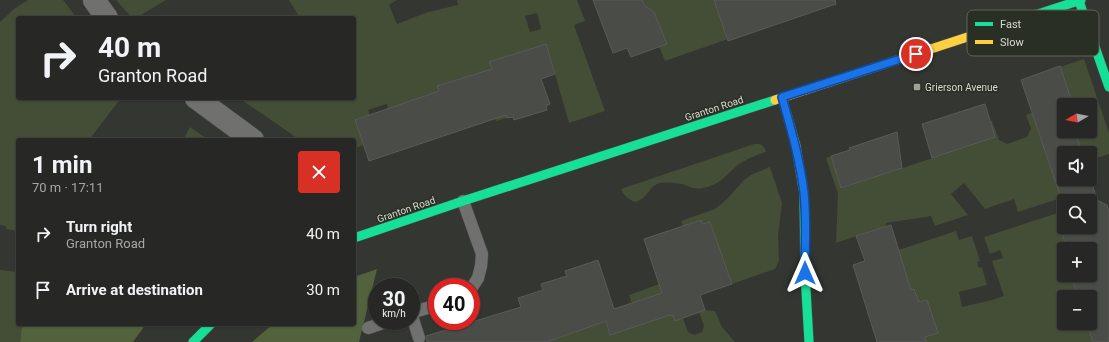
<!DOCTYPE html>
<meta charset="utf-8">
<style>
body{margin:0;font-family:Roboto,sans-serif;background:#333432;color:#f1f3f6;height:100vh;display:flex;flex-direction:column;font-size:15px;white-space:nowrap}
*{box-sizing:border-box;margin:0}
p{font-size:13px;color:#a4a6a7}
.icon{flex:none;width:22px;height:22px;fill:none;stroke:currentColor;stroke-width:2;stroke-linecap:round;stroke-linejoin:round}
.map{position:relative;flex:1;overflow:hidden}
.side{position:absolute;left:16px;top:138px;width:340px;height:188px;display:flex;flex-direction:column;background:#272825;border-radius:4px;box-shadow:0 1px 3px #0004,0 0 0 1px #434442}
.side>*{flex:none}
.banner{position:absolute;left:16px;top:16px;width:340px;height:84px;border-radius:4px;box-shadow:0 1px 3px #0004,0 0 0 1px #434442;background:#272825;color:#f1f3f6;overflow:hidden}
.needle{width:26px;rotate:261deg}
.fabs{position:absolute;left:1057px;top:98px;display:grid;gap:8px}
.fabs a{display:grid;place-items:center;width:40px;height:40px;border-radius:4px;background:#272825;box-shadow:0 1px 3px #0004,0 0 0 1px #434442;font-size:20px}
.speed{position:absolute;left:368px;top:278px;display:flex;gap:8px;font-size:20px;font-weight:700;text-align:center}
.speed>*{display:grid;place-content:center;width:52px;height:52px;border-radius:50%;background:#272825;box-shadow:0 1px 3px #0004,0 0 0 1px #434442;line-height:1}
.speed small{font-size:10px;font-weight:400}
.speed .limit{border:6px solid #d22;background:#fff;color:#111}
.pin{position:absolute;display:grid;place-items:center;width:34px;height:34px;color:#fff;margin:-17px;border:2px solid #fff;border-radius:50%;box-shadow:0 1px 4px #0007}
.me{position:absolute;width:44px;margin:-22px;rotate:0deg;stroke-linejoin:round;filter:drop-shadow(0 0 3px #0008)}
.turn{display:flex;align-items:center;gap:14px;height:84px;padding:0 16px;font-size:18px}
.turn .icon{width:52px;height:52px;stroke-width:2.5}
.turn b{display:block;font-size:28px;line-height:34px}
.round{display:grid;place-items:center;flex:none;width:42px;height:42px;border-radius:4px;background:#333432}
.head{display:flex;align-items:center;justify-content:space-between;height:68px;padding:0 16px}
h1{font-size:24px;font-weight:700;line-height:30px}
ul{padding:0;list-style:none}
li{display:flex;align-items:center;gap:12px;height:56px;padding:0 16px}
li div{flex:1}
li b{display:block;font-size:15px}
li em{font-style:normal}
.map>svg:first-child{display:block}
.green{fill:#444d36;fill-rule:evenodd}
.forest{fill:#52623d}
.building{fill:#4a4c47;stroke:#595b56}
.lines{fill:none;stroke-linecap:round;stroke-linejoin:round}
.lane-casing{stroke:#51534f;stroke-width:13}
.street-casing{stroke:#51534f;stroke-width:23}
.fast-casing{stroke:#51534f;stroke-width:10}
.slow-casing{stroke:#51534f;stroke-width:10}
.lane{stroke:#70716f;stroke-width:12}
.street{stroke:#70716f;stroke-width:22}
.fast{stroke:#16e098;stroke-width:9}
.slow{stroke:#ffcf43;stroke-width:9}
.route-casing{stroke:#114b97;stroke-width:10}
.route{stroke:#1a73e8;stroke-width:7}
.poi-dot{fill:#9ea19a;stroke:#2a2f25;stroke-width:1.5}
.labels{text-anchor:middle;stroke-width:3;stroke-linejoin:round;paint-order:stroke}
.poi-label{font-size:10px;fill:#d7dad3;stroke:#2a2f25;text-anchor:start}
.street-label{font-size:10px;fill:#d7dad3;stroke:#2a2f25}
.key{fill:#2a2f25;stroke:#5e6259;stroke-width:1}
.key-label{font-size:11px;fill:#d7dad3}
</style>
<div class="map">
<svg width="1109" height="342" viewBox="0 0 1109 342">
<rect width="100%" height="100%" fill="#343631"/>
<path class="green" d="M28,0H63L77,18H18V98H121L89,140H18V231L6,229V226L0,225V22L14,9Z
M116,0H166L136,18H132Z
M289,0H397L389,5L397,24L428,12L458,5L457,0H577L585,21L574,25L605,111L569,123L548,50L490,62L507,118L496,121L492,107L456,80L437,86L439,92L388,109L387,104L368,110L370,115L355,120L363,145L354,149V140H300L239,98H354V18H300ZM537,13L541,29L530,32L525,16Z
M642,0H714L728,39L665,61L659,46L663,44L665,39L661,31L656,25L657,20L654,12L646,11Z
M1084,59L1109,133V154L1090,160V153H1064L1061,198L1018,212L1014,199L985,209L964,183L951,194L968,215L935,226L931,216L886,223L885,242L877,229L836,243L838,194L826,158L831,156L842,188L969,146L958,112L983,104L988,122L992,121L999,140L1007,144L1027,137L1031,129L1026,115L1044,108L1064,131H1090V105H1073L1060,67Z
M190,127L209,140H183Z
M754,144C761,143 764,145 766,152C756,155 747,159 738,165C730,171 724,180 715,184C709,187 700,190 694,188C691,188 688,186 685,185C678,183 669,182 661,183C648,185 650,198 635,202C628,199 624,196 621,189Z
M770,167L782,203L778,236L779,261L775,269L732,284L710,222L702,224L700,220L687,224L688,229L685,230L681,221L715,209L727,199L744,180L751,175Z
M1064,211V219L1061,220L1059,225L1067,249H1064V275H1071L1075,289L1080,297H1064V323H1087L1093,342H926L925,337L938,333L933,319L919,302L914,289L900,293L877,257L956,231L959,240L972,236L980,261L977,262L979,268L982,267L987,285L959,292L962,307L992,300L1004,296L992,261L1003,258L1000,250L990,254L984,237Z
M0,270L18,272V324H22L20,342H0Z
M662,283L665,302L670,316L673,315L683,318L688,332L694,335L702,332L704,326L699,312L705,310L715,311L722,327L735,342H546L598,297L610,335L634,310L629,295Z"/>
<path class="forest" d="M377,269L359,342H252L273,324H354V277Z
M22,324H146L133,342H20Z"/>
<path class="building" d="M593,0H642L645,6L654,12L667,44L631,57L627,48L613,53Z
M714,0H835L836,4L728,41Z
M546,44L555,74L541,79L550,104L546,106L547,110L514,120L513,117L507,118L506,115L369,161L355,120L439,91L437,86L492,69L489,62Z
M1060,66L1073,105H1064V131H1075L1082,153H1064V179H1090V177L1097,200L1107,205L1109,211V342H1093L1087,323H1090V297H1078L1071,275H1090V249H1067L1059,224L1064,216V227H1090V201H1064V207L1021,80Z
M985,104L995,137L932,158L922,124Z
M897,132L902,168L841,188L831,156L850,150L849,148Z
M701,220L702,224L710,222L732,284L700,295L705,310L675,321L673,315L670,316V315L610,335L606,321L547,342H427L426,336L521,307L518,298L543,290L541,284L567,276L565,271L598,260L614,309L662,293L644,239Z
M891,225L911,290L914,289L919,302L927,300L938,333L925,337L926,342H877L853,265L865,261L856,236Z"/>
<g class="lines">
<g class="lane-casing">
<path id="lane" d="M463,201L482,254L481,266L478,278L471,289
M411,313L437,305
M411,313L419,338
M368,328L389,321"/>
</g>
<g class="street-casing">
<path id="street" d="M94,0L107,18
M196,98L253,140"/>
</g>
<g class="fast-casing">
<path id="fast" d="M1079,1L1109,87
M998,27L1081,0
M782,97L796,146L804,194L805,273L809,342
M354,238L463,201L775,100
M193,342L211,324"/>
</g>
<g class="slow-casing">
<path id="slow" d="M775,100L998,27"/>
</g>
<use href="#lane" class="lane"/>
<use href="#street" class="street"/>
<use href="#fast" class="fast"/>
<use href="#slow" class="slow"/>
</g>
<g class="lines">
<g class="route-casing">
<path id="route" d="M805,273C805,247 807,219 804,193C800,160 791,129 782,97L916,54"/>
</g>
<use href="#route" class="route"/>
</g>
<rect class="poi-dot" x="913" y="83" width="8" height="8" rx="2"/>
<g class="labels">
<g class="poi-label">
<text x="925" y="91">Grierson Avenue</text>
</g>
<g class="street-label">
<text transform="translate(714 108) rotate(-18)" y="4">Granton Road</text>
<text transform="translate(406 209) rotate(-19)" y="4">Granton Road</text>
</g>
</g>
<rect x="967" y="10" width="132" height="46" rx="6" class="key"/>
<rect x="975" y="22" width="18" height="4" fill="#16e098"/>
<rect x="975" y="40" width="18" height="4" fill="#ffcf43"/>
<g class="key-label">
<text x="1000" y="28">Fast</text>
<text x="1000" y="46">Slow</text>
</g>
</svg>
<div class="fabs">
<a><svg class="needle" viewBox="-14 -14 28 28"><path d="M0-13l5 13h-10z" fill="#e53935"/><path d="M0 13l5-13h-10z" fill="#a4a6a7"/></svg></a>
<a><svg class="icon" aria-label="sound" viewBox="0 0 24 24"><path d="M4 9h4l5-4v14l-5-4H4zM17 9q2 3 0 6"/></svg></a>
<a><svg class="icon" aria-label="search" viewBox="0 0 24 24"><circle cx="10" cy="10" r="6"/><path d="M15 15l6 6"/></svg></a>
<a>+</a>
<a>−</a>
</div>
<div class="speed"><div>30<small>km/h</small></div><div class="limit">40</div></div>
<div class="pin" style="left:916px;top:54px;background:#d93025"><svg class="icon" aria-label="arrive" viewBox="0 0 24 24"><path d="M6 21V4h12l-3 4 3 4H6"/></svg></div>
<svg class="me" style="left:805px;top:273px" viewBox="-20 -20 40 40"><path d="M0-17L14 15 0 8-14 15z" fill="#1a73e8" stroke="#fff" stroke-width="4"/></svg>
<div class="banner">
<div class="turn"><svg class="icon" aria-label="right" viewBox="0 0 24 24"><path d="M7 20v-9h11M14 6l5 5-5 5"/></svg><div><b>40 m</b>Granton Road</div></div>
</div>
<section class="side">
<div class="head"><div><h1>1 min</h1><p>70 m · 17:11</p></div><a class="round" style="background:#d93025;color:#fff"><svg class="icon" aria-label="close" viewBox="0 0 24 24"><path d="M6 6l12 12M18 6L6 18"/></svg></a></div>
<ul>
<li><svg class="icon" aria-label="right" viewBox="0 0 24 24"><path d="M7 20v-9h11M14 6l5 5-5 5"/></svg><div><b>Turn right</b><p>Granton Road</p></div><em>40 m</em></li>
<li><svg class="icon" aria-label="arrive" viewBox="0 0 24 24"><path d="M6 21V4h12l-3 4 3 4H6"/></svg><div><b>Arrive at destination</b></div><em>30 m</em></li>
</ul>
</section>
</div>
